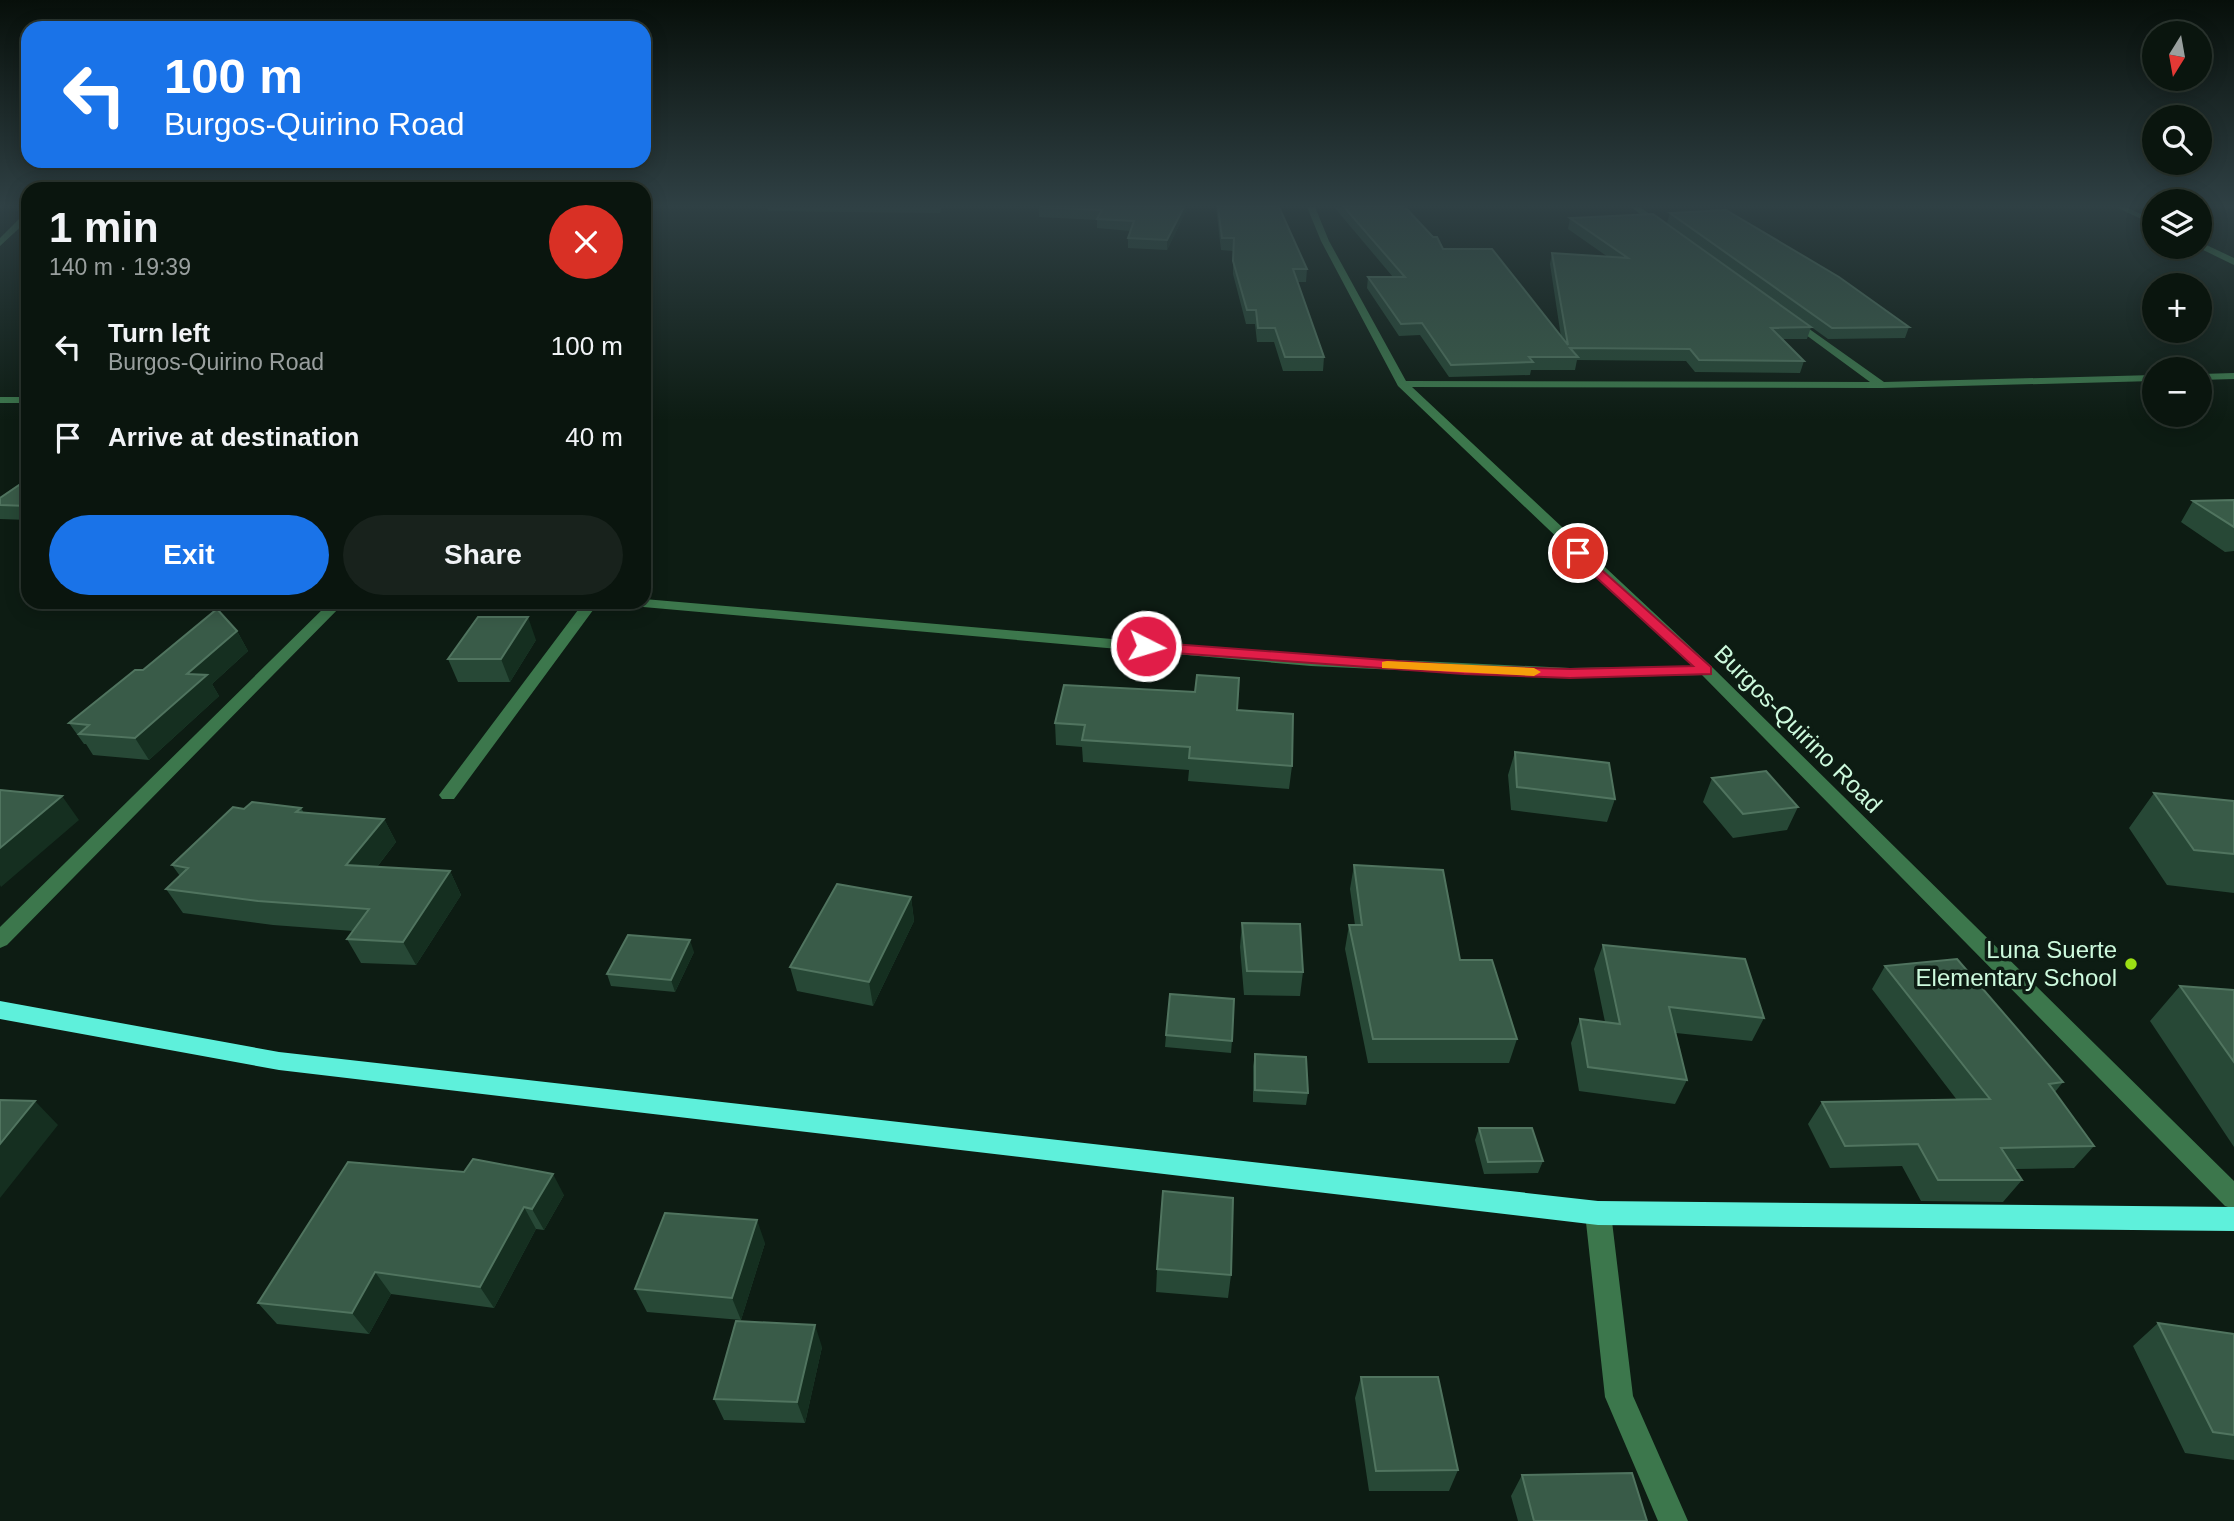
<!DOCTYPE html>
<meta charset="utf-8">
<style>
body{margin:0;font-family:Helvetica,sans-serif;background:#18221c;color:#f1f3f6;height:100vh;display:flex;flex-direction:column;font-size:26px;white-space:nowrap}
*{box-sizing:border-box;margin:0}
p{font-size:23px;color:#999f9e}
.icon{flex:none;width:38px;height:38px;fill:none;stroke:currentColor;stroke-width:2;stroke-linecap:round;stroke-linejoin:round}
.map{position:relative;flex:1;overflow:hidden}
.drawer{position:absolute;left:21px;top:182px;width:630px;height:427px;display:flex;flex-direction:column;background:#0a150e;border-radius:21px;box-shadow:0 4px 18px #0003,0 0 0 2px #2a342e}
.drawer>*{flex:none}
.hud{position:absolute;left:21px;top:21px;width:630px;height:147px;border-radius:21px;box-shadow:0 4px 18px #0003,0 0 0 2px #2a342e;background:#1a73e8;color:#fff;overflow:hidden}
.needle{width:46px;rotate:191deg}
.controls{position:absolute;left:2142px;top:21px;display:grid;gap:14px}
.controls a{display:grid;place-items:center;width:70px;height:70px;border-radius:50%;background:#0a150e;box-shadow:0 4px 18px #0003,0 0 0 2px #2a342e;font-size:35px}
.pin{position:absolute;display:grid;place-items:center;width:60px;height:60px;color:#fff;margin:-30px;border:4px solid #fff;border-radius:50%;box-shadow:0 2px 7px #0007}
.me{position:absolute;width:77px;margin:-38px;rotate:95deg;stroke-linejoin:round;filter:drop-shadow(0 0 5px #0008)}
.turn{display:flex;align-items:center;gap:24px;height:147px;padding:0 28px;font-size:32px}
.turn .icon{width:91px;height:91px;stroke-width:2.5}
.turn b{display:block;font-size:49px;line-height:60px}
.round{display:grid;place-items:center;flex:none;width:74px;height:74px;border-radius:37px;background:#18221c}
.overview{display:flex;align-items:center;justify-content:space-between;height:119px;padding:0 28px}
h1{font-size:42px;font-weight:700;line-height:52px}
.action{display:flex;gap:14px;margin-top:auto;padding:14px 28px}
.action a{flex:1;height:80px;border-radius:42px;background:#1a73e8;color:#fff;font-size:28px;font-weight:700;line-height:80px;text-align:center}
.action a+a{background:#18221c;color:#f1f3f6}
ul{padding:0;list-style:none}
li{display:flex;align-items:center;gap:21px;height:91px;padding:0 28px}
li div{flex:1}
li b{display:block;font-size:26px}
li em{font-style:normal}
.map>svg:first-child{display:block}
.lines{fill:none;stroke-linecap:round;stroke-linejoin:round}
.minor{fill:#3c774c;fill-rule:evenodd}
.major{fill:#5ef0db;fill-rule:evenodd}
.wall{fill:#274836}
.shaded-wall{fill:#152f20}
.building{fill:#395b48;stroke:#50745f;stroke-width:2}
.route{fill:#e11d48;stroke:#92132f;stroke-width:2}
.slow{fill:#f59e0b}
.poi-dot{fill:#9cdf14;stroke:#0d1c13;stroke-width:2.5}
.labels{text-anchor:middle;stroke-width:7;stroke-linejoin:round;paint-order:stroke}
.street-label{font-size:24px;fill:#cdfadd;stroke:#0d1c13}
.poi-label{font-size:24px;fill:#cdfadd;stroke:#0d1c13;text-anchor:end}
</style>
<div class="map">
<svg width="2234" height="1521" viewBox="0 0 2234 1521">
<rect width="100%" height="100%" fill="#0d1c13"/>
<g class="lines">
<path class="minor" d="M1307,207H1315L1329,241L1406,381L1870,382L1787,321V317L1791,316L1884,382L2154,375V381L1882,388L1412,387L1712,667L2234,1181V1209L2225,1206L1702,675L1570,678L1311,666L632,606L625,602H644V599L1311,656L1570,668L1692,666L1398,386L1321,241Z
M1631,207H1640L1667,227L1660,229Z
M2116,207H2126L2154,220V225Z
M25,213H28V220L0,246V238Z
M2200,242L2234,258V265L2197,247H2200Z
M2234,373V379L2200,380V374Z
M0,397H28V403H0Z
M330,602H345L7,945L0,948V927Z
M584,602H599L454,799H442L439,795L442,791Z
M1598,1201L1607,1205L1611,1213L1633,1396L1688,1521H1658L1605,1397L1585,1213L1589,1205Z"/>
<path class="major" d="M0,1001L279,1052L1598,1201L2234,1207V1231L1598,1225L279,1070L0,1019Z"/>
</g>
<path class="wall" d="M767,207H942L940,213L768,211Z
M1039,207H1188L1167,250L1128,248V238L1131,231L1097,228V220L1039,217Z
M1216,207H1279L1307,269L1306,282H1297L1324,357L1323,371H1283L1274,342H1257L1255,324H1246L1233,274V251L1221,250Z
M1334,207H1405L1443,249L1561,337L1550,264L1552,253L1608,257L1568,229L1570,218L1811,327L1807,339H1783L1804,361L1800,373L1695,372L1686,361L1577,360L1575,370H1531L1530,375L1449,377L1420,335L1399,336L1367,288L1368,277H1393Z
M1670,213L1909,327L1905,338L1828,339L1667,223Z
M28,479V520L0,519V498Z
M2234,500V551L2225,552L2181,522L2193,501Z
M237,631L248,651L212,684L219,696L149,760L93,755L86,744H84L69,723L143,670Z
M536,640L510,682H458L448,659Z
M1237,710L1292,766L1289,789L1188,781L1189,770L1083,762L1082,747L1056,745L1055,723Z
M1515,752L1615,799L1607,822L1511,810L1508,775Z
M1712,778L1798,807L1787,830L1733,838L1703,802Z
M2154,793L2234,801V893L2167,885L2129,828Z
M301,808L304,813L384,819L396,842L377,867L450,871L461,895L416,965L361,963L347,939L353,931L273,925L183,913L166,889L180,876L172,865L244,809Z
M1354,865L1460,960L1517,1039L1509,1063H1368L1345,949L1349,925H1355L1350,889Z
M911,897L914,921L873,1006L797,991L790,967Z
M1242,923L1303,972L1300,996L1244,995L1240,947Z
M1603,945L1764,1018L1752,1041L1676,1033L1687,1080L1675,1104L1579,1091L1571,1043L1580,1019L1605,1022L1594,969Z
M694,952L675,992L611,986L607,974Z
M1885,966L2063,1082L2055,1092L2094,1146L2074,1168L2015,1169L2022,1180L2003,1202L1921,1201L1902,1166L1830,1168L1808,1124L1822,1102L1957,1100L1872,989Z
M2180,986L2234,990V1147L2150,1021Z
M1166,1035L1232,1041L1231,1053L1165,1047Z
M1255,1054L1308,1093L1306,1105L1253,1102V1066Z
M1479,1128L1543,1161L1538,1173L1484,1174L1475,1140Z
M348,1162L564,1195L544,1230L536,1229L494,1308L391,1294L369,1334L277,1324L258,1303Z
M765,1243L741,1320L647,1312L635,1289Z
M1157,1269L1231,1275L1228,1298L1156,1292Z
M2158,1323L2234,1334V1460L2185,1453L2133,1346Z
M822,1347L805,1423L724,1420L714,1399Z
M1361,1377L1458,1470L1449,1491H1369L1355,1398Z
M1522,1475L1647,1521H1518L1511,1496Z"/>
<path class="shaded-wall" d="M1184,207H1188L1167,250V240Z
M528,617L536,640L510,682L501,659Z
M237,631L248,651L212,684L219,696L149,760L135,738L187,674Z
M62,796L79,820L1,887L0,885V848Z
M384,819L396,842L360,889L346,865Z
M450,871L461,895L416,965L403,942Z
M911,897L914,921L873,1006L869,982Z
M690,940L694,952L675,992L671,980Z
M35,1101L58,1125L0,1198V1144Z
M553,1174L564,1195L544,1230L532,1209Z
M524,1207L536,1229L494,1308L480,1287Z
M757,1220L765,1243L741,1320L732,1298Z
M375,1272L391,1294L369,1334L352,1313Z
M815,1325L822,1347L805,1423L797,1402Z"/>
<path class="building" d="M1039,207H1184L1167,240L1128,238L1134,221L1097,219L1102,210Z
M1218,207H1279L1307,269H1293L1324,357H1285L1275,328H1258L1256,310H1247L1233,261L1234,238H1222Z
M1344,207H1405L1433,237H1437L1443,249H1492L1568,345L1552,253L1628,258L1570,218L1653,214L1811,327L1771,328L1804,361L1699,360L1690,349L1570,348L1578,357H1529L1533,362L1451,365L1422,323L1401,324L1368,277H1405Z
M1726,210L1839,277L1909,327L1832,328L1670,213Z
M28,479V506L0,505V498Z
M2234,500V527L2193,501Z
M217,609L237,631L187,674L207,675L135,738L79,734L89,725L69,723L135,670H143Z
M478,617H528L501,659H448Z
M1197,675L1239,678L1237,710L1293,714L1292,766L1189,758L1190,747L1082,740L1085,725L1055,723L1064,685L1195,692Z
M1515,752L1609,763L1615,799L1517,787Z
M1766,771L1798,807L1743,814L1712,778Z
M0,790L62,796L0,848Z
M2154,793L2234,801V854L2194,850Z
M252,802L301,808L296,812L384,819L346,865L450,871L403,942L347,939L369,909L258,901L166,889L188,868L172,865L233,807L244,809Z
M1354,865L1443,870L1460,960H1492L1517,1039H1373L1349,925H1362Z
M837,884L911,897L869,982L790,967Z
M1242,923L1300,924L1303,972L1247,971Z
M628,935L690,940L671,980L607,974Z
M1603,945L1745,959L1764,1018L1669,1007L1687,1080L1588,1067L1580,1019L1620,1024Z
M1957,959L2063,1082L2049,1084L2094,1146L2001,1148L2022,1180H1938L1918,1144L1845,1146L1822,1102L1990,1099L1885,966Z
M2180,986L2234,990V1062Z
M1170,994L1234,999L1232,1041L1166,1035Z
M1255,1054L1306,1057L1308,1093L1255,1090Z
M0,1100L35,1101L0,1144Z
M1479,1128H1532L1543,1161L1488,1162Z
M473,1159L553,1174L532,1209L524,1207L480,1287L375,1272L352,1313L258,1303L348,1162L464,1172Z
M1163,1191L1233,1198L1231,1275L1157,1269Z
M665,1213L757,1220L732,1298L635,1289Z
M736,1321L815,1325L797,1402L714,1399Z
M2158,1323L2234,1334V1435L2213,1432Z
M1361,1377H1438L1458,1470L1376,1471Z
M1632,1473L1647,1521H1534L1522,1475Z"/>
<linearGradient id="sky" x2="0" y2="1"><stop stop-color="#070f0a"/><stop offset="0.49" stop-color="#2f4044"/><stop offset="1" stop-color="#2f4044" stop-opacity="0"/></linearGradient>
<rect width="2234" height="420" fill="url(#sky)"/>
<path class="route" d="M1578,549L1711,667V674L1570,678L1464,674L1146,651L1139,646L1146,642L1464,666L1570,669L1693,666L1573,556V550Z"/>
<path class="slow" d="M1387,661L1534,668L1541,672L1534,676L1382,668V662Z"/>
<circle class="poi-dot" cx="2131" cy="964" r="7"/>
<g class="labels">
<g class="street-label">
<text transform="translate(1798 729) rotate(45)" y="8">Burgos-Quirino Road</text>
</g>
<g class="poi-label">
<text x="2117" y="958">Luna Suerte<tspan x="2117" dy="28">Elementary School</tspan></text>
</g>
</g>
</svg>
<div class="controls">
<a><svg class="needle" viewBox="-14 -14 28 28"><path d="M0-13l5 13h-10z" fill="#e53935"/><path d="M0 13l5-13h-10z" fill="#999f9e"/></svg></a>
<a><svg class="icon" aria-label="search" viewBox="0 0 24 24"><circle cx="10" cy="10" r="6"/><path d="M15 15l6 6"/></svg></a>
<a><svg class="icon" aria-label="layers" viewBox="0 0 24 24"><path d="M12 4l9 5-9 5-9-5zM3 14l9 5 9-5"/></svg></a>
<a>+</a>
<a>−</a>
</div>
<div class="pin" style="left:1578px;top:553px;background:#d93025"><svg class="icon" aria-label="arrive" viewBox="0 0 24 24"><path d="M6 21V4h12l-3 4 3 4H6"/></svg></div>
<svg class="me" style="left:1146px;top:646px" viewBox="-20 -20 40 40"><circle r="17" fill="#e11d48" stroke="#fff" stroke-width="3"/><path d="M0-11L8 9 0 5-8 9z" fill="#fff"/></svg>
<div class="hud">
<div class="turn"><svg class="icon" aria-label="left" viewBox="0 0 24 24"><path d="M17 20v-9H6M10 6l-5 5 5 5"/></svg><div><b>100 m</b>Burgos-Quirino Road</div></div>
</div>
<section class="drawer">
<div class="overview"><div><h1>1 min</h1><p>140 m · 19:39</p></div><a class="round" style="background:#d93025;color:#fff"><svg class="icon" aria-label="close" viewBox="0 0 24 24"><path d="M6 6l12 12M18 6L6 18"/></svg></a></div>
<ul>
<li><svg class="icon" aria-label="left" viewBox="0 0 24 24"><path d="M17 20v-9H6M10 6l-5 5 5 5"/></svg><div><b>Turn left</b><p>Burgos-Quirino Road</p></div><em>100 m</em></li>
<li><svg class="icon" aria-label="arrive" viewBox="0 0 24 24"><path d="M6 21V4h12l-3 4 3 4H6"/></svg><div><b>Arrive at destination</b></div><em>40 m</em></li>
</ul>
<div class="action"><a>Exit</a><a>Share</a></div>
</section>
</div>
